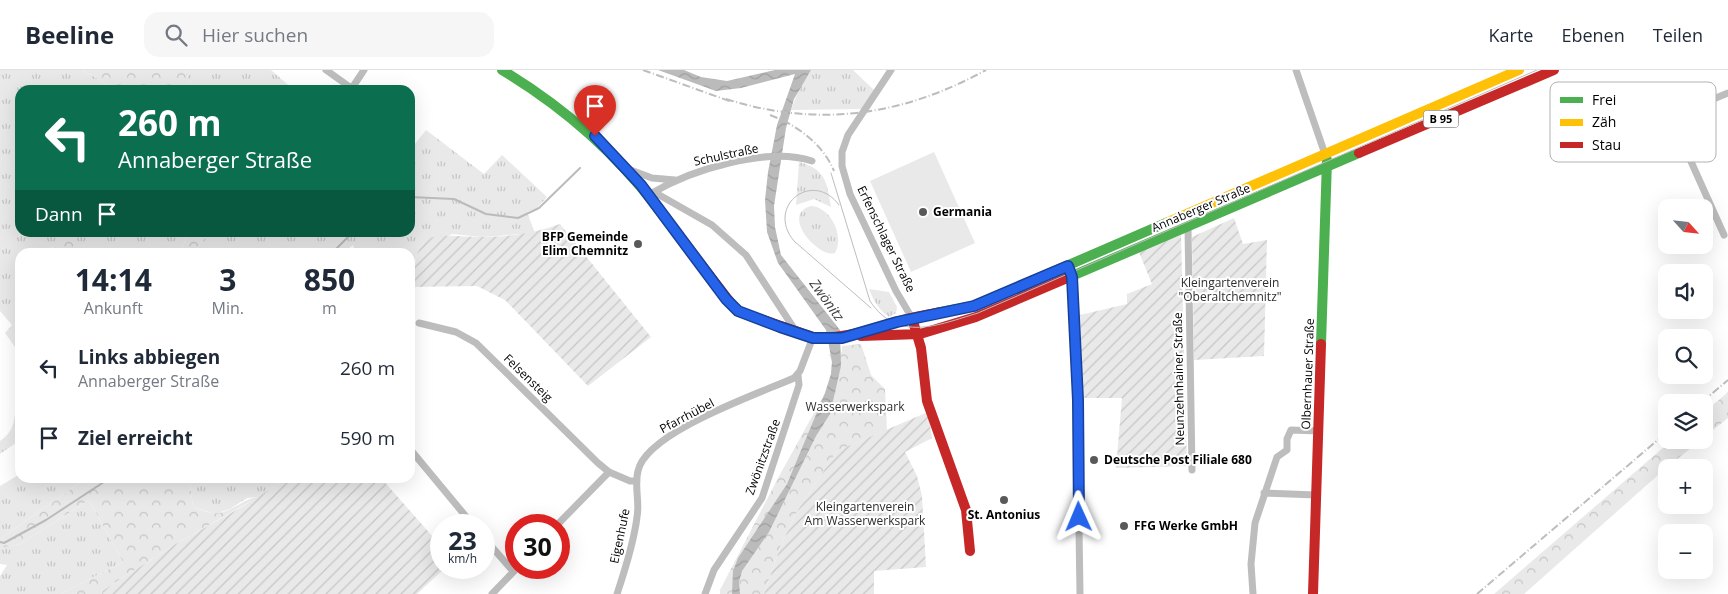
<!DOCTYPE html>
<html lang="de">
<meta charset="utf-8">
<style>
body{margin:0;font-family:"Open Sans",sans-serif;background:#f6f6f7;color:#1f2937;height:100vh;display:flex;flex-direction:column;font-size:19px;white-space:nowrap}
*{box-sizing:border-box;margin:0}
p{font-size:16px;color:#747a83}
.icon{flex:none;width:28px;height:28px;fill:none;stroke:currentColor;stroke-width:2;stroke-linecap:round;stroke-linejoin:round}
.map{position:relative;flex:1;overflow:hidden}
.panel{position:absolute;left:15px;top:178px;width:400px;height:235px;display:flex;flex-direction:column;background:#fff;border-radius:15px;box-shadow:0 5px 20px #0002}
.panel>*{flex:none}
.guide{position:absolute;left:15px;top:15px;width:400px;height:152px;border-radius:15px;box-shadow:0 5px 20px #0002;background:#0b6e4f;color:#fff;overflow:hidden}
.needle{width:32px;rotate:117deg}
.controls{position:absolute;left:1658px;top:129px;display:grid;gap:10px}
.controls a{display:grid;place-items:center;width:55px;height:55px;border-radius:10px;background:#fff;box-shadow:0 5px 20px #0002;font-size:25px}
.speed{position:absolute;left:430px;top:444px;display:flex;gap:10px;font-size:25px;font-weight:700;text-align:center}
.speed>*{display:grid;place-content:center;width:65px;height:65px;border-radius:50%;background:#fff;box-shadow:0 5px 20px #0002;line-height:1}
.speed small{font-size:12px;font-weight:400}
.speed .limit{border:8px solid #d22;background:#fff;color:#111}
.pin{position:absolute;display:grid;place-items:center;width:42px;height:42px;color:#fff;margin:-51px -21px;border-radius:50% 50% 50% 0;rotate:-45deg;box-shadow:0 0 5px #0007}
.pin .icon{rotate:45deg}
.me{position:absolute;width:55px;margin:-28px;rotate:359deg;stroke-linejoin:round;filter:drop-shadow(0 0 4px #0008)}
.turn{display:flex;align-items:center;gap:18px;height:105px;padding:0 20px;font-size:22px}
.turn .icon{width:65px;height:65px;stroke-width:2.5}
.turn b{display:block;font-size:35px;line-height:42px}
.then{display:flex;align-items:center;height:48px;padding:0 20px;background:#0003;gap:10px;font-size:19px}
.eta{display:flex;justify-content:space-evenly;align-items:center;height:85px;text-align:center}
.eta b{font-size:30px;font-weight:700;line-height:35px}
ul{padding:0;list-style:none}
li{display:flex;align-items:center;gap:15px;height:70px;padding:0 20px}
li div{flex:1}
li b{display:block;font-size:19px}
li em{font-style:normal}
header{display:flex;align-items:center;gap:30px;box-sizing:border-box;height:70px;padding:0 25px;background:#fff;border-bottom:1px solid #e0e1e3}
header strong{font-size:24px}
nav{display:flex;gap:28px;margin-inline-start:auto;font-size:18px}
.search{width:350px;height:45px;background:#f6f6f7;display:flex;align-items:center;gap:12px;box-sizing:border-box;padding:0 18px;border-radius:15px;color:#747a83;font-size:19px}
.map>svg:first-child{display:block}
.grass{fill:url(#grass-tufts)}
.forest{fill:url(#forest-crowns)}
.park{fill:#e9e9e9}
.garden{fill:url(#garden-furrows)}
.water{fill:url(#water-waves)}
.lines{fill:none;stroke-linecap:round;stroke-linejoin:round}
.stream{stroke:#bbb;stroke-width:2}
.street{stroke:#bdbdbd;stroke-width:7}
.fast{stroke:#4caf50;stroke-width:10}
.slow{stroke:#ffc107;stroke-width:10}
.jam{stroke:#c62828;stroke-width:10}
.tram{stroke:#bdbdbd;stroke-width:1}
.rail{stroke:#bdbdbd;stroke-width:2;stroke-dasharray:8 2.5 1 2.5;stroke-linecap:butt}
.route-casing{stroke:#184099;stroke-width:12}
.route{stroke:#2563eb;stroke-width:9}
.poi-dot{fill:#595959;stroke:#fff;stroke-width:2}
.labels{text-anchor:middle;stroke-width:4;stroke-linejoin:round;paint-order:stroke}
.shield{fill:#fff;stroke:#4c4c4c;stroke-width:1}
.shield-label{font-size:11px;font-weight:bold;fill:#000}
.street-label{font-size:12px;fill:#000;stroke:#fff}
.poi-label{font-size:12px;font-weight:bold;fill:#000;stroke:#fff;text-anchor:start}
.park-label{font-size:12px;fill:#2e2e2e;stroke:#fff}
.water-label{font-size:14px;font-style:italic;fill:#3f3f3f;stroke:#fff}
.key{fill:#fff;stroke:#b2b2b2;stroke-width:1}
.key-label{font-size:14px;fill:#000}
</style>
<header>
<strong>Beeline</strong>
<div class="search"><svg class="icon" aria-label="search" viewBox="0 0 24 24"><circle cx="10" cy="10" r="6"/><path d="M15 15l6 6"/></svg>Hier suchen</div>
<nav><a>Karte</a><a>Ebenen</a><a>Teilen</a></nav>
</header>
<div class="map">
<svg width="1728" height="524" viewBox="0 0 1728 524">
<defs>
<pattern id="grass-tufts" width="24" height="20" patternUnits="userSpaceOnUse" patternTransform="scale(1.25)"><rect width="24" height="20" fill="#e9e9e9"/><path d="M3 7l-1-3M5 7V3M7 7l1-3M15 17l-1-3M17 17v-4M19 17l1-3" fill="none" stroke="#c6c6c6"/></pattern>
<pattern id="forest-crowns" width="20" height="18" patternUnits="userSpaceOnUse" patternTransform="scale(1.25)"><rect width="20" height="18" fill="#e9e9e9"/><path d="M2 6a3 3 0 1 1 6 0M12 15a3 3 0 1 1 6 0" fill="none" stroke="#c6c6c6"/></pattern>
<pattern id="garden-furrows" width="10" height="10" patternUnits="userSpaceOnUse" patternTransform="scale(1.25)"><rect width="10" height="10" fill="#e9e9e9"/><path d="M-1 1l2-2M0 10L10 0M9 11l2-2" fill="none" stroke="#c6c6c6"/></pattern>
<pattern id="water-waves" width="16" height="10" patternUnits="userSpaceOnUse" patternTransform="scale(1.25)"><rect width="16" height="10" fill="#bbb"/><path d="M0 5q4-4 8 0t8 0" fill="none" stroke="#9f9f9f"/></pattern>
</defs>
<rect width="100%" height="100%" fill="#fff"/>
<path class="grass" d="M0,0H82L118,20H20V79L16,83L17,101L20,100V162L188,163L181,182H87L83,174L52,177L47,182H20V284L5,263L12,255L0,241Z
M184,0H271L294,20H194Z
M811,0H853L876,22L864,39L791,40L801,14Z
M426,60L484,104L502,85L547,127L537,138L527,142L535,163L482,167L452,164L417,184L410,212V182H350L354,178L353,175L344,182H194L209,163L410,162V80Z
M799,92C825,99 827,111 831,137L814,129L796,135Z
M811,136C830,137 845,165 835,183C820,189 779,145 811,136Z
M869,219L889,222L897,237L896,243L889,247C879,240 873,230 869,219Z
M20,328V370L0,384V371C19,358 11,346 20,328Z
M20,404V408H87L0,469V416Z
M189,408H288L258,427L247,428L230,439L215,444L193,437Z
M89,430L123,492L60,524H0V506L7,495L0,494V478L20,474Z"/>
<path class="forest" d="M82,0H184L194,20H118Z
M188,163H209L194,182H181Z
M70,167L83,174L87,182H47L64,168Z
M861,274L871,305L885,319L887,360L837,381L796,443L781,475L764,524H720V520L777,410L825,323L831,304L832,292L829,284L842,282V276Z
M1728,322V348L1704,367V343Z
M1672,370H1701L1666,398L1524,524H1494Z
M87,408H189L193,437C199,439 206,442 213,443C228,445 243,429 258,427L174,475L102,521L104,524H60L123,492L89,430L20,474L0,478V469Z"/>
<path class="park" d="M934,82L975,173L911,202L870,111Z"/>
<path class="garden" d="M1234,148L1243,174L1267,170L1264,286L1194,290L1192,167Z
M560,154L651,267L588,316L505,230L477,216L410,217L417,184L425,169C445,163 462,167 483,167C510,167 535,163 560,154Z
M1181,165L1187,396L1116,398L1122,328H1083L1080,245L1127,234V224L1152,214L1138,180Z
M928,342L932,368L905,382L917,406L922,426L926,497L874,501V524H764L781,475L796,443L837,381Z
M288,408H381L441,476V498H445L417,524H104L102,521L174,475L245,435Z"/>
<path class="water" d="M658,0H684L701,7L727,11L775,0H811L794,29L786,58L774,136L775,157L781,185L840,260L841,296L830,344L816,366L769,462L742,501L739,512L740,524H732L733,501L738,488L787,414L825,323L831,304L832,292L826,260L778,193L767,162L765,130L768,102L777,55L795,4L741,18L716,21Z"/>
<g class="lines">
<path class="stream" d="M410,127L454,129L486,144L518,148L539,138L580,98
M333,182L353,162
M0,472L4,473L46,450L110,408"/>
<path class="street" d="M326,0L354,20
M891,0L848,65L842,82V96L850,124L896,221L912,248
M1296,0L1325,84
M352,18L364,0
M1671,47L1724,165
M1655,53L1728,23
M628,99L652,108L675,110
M654,122L712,155L746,185L795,260
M652,123C691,100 767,76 812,91
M1188,158L1192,400
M1071,205L1077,330L1080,524
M419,253L456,262L476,273L598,393L609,402
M410,379L473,455
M1264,423L1316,425
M557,455L609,402L630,411H637
M484,468L513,501
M492,524L517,498
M617,524C625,500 634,472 637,447C640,432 634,416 638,401C646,362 758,324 794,308L800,301L813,267
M705,524L714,500L762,428L799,315L798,305
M1253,524L1251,494L1255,453L1277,387L1287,380V369L1291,360L1319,361"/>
<path class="fast" d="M502,0C562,36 613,80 656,136
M1065,209L1359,83
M941,242L974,236L1168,152
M1321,274L1327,90"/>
<path class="slow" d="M1168,152L1519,0"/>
<path class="jam" d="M1359,83L1554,0
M656,136L737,241L813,267C844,270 870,259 899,251C913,247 927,245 941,242
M912,248L921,278L927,331L966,440L970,481
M861,266L920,264L976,247L1065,209
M1313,524L1321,274"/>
<path class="tram" d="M831,103L870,231C898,273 938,255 978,243L1537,0
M839,135C813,99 765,136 794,171L871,238"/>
<path class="rail" d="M643,0L732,32
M726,29C818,58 902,46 986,0
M770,45C797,55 823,74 834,101
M1702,332L1728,310
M1477,524L1666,363"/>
</g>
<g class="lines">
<g class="route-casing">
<path id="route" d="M595,66L641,115L726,229L738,241L780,257L813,268H842L897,252L974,236L1068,196L1072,207L1078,330L1079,447"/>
</g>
<use href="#route" class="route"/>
</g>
<g class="poi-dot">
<circle cx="923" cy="142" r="5"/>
<circle cx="638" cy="174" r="5"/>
<circle cx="1094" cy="390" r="5"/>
<circle cx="1004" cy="430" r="5"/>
<circle cx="1124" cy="456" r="5"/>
</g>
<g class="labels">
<rect class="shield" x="1423.5" y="40.5" width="35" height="17" rx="4"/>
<g class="shield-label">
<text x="1441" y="53">B 95</text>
</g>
<g class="street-label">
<text transform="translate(726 85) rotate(-12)" y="4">Schulstraße</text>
<text transform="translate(1201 138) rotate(-23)" y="4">Annaberger Straße</text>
<text transform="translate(886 169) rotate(64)" y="4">Erfenschlager Straße</text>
<text transform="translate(1308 304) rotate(-88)" y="4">Olbernhauer Straße</text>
<text transform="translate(528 308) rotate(44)" y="4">Felsensteig</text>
<text transform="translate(1179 309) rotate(-91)" y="4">Neunzehnhainer Straße</text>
<text transform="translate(687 346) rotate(-28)" y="4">Pfarrhübel</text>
<text transform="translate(763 387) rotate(-70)" y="4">Zwönitzstraße</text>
<text transform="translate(620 466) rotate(-78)" y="4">Eigenhufe</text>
</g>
<g class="poi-label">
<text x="933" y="146">Germania</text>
<text x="628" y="171" text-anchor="end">BFP Gemeinde<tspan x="628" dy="14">Elim Chemnitz</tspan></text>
<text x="1104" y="394">Deutsche Post Filiale 680</text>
<text x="1004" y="449" text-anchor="middle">St. Antonius</text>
<text x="1134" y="460">FFG Werke GmbH</text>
</g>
<g class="park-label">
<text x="1230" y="217">Kleingartenverein<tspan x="1230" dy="14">"Oberaltchemnitz"</tspan></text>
<text x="855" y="341">Wasserwerkspark</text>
<text x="865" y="441">Kleingartenverein<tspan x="865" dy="14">Am Wasserwerkspark</tspan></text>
</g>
<g class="water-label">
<text transform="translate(827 230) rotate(54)" y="5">Zwönitz</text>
</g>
</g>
<rect x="1550" y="12" width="166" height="80" rx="8" class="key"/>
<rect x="1560" y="27" width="23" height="6" fill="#4caf50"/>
<rect x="1560" y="49" width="23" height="7" fill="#ffc107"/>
<rect x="1560" y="72" width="23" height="6" fill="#c62828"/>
<g class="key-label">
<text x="1592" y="35">Frei</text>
<text x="1592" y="57">Zäh</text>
<text x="1592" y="80">Stau</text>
</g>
</svg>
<div class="controls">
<a><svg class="needle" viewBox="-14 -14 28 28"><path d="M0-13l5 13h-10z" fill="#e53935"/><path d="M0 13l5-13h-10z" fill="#747a83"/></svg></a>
<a><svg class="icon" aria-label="sound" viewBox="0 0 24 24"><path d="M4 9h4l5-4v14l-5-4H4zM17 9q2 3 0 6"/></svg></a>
<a><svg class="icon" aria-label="search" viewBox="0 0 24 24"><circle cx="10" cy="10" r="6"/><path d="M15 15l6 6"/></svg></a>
<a><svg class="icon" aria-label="layers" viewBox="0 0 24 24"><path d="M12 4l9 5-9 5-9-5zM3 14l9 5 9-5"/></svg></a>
<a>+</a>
<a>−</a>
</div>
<div class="speed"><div>23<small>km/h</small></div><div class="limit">30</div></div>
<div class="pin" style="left:595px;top:66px;background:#d93025"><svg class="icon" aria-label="arrive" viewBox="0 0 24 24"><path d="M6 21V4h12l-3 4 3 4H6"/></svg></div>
<svg class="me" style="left:1079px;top:447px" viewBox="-20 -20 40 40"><path d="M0-17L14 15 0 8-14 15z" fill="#2563eb" stroke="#fff" stroke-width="4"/></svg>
<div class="guide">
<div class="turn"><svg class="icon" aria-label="left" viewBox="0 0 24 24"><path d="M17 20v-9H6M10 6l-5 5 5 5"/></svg><div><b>260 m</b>Annaberger Straße</div></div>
<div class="then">Dann<svg class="icon" aria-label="arrive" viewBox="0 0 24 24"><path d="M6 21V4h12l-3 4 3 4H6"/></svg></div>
</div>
<section class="panel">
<div class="eta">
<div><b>14:14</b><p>Ankunft</p></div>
<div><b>3</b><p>Min.</p></div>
<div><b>850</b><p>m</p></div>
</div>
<ul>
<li><svg class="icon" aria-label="left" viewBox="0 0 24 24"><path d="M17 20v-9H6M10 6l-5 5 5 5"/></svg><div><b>Links abbiegen</b><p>Annaberger Straße</p></div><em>260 m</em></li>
<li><svg class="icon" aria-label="arrive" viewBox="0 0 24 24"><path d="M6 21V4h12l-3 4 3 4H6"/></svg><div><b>Ziel erreicht</b></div><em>590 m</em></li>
</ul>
</section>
</div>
